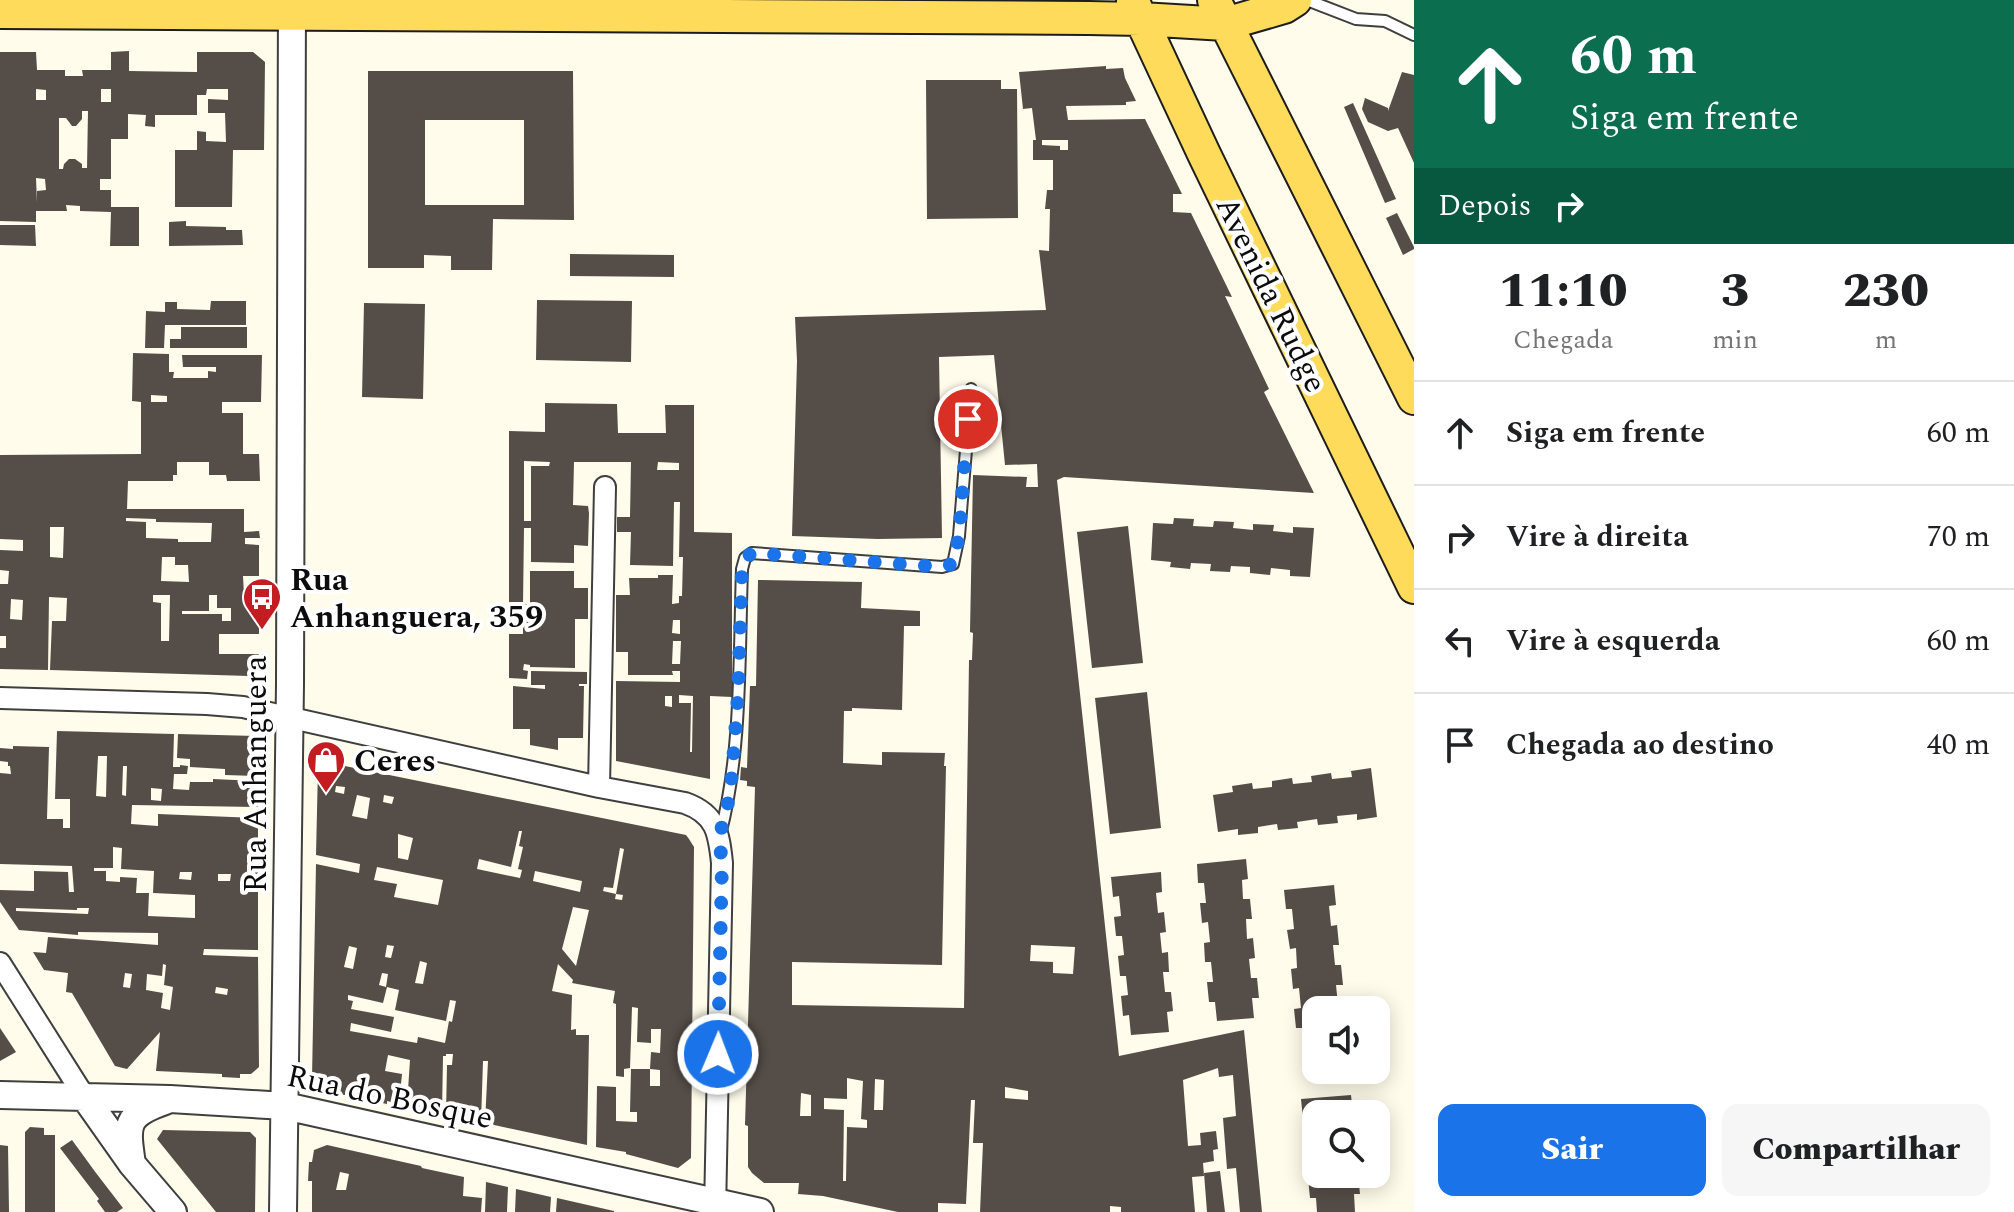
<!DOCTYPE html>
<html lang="pt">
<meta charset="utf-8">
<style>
body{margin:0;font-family:Spectral,serif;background:#f6f6f6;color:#202124;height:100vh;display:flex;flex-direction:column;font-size:30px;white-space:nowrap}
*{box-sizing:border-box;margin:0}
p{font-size:26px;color:#757577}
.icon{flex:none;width:44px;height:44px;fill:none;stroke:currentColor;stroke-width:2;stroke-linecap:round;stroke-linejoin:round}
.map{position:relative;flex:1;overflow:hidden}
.side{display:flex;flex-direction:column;background:#fff;width:600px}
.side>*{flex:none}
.top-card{background:#0b6e4f;color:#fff;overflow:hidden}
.buttons{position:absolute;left:1302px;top:996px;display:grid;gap:16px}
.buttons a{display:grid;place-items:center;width:88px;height:88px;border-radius:16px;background:#fff;box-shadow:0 4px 20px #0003;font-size:40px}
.pin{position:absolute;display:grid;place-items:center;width:68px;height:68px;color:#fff;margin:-34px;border:4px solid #fff;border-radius:50%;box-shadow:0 2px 8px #0007}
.me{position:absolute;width:88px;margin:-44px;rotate:1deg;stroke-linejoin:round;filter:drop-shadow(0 0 6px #0008)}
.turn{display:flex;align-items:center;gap:28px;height:168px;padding:0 24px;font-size:36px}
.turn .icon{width:104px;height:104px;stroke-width:2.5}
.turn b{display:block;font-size:56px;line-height:68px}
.then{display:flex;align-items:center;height:76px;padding:0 24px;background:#0003;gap:16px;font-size:30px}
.eta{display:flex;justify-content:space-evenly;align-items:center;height:136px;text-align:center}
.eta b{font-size:48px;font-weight:800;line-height:56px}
.primary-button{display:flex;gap:16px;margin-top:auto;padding:16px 24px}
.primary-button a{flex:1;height:92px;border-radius:16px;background:#1a73e8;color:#fff;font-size:32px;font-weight:800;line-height:92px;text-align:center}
.primary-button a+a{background:#f6f6f6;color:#202124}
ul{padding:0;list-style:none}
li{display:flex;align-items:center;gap:24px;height:104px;padding:0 24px;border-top:2px solid #e0e0e0}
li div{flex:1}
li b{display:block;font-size:30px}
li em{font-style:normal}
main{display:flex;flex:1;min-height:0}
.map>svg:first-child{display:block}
.building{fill:#554d48;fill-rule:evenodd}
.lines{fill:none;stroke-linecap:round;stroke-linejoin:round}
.service-casing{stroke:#3f3f3f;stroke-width:14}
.minor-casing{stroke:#3f3f3f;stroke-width:24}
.tertiary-casing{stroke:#3f3f3f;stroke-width:30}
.primary-casing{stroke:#1d1d1d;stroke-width:36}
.service{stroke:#fff;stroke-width:10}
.minor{stroke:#fff;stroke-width:20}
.tertiary{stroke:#fff;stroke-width:26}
.primary{stroke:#ffdb5b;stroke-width:32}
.route{stroke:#1a73e8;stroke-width:14;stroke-dasharray:0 25.2}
.labels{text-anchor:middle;stroke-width:8;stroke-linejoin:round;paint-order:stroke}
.street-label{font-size:32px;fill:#0c0c0c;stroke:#fff}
.poi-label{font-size:32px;font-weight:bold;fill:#0c0c0c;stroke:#fff;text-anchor:start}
</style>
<main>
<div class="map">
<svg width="1414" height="1212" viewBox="0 0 1414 1212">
<rect width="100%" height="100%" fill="#fffceb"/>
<path class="building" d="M129,51V71L197,72V52H253L265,62L264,150H233L232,207H175V150H197V131L206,132V141L226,142L225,113H208V99L228,100V89H207L206,95H197V115H155V127L145,126L146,115L128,114V139H111V179H100V190H111V207H139V246H110L111,212L80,211V206L66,205L67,211H36V222L0,221V52H36L37,70H65V76H83L82,70H111V52ZM36,89L46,90V100H36ZM101,89H111V102H101ZM82,111H88L87,168H82V164L75,159H69L64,164L63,169H59V118H66L72,126H76L82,119ZM36,178L45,179L46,190L37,191V203Z
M1106,66V69L1123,68L1125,78L1136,101L1126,102V105L1066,106L1068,120L1145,119L1182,194H1173V212L1191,213L1232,297L1225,296L1269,389L1264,392L1314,493L1064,477L1057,480L1119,1056L1244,1030L1262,1212H1240L1236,1168L1227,1169L1223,1118L1236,1116L1233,1075L1219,1077L1218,1068L1183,1080L1188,1146L1201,1145L1200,1133L1216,1131L1218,1149L1213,1150L1214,1161L1203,1163L1204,1176L1192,1177L1195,1212H1121V1207L1110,1206V1212H980L983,1143H973L975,1100H971L966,1204L938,1203V1212H898L823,1196L798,1194L799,1183H764L752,1173L748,1167V1126L745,1125L755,787L747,786V781L740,780L741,767L747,768L750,686H756L758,580L862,582L861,608L920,611V626H904L902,710L852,708V711H844L843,763L882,765V752L945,753L944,766H946L942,965L792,962V1005L964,1008L969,660H972L973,633L970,632L973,475L1027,477L1026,487H1038L1037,464L1005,465L994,355L939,357L942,538L878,539L792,536L797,361L795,317L1046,310L1039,250L1049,251L1050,209H1045L1047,190H1053V160H1033V140H1036L1032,108L1023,109L1019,72ZM1042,140H1068V150H1060V146L1042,145ZM1031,945L1075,947L1073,974L1053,973V962L1030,961ZM847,1078L863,1081L861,1119L867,1120V1128L847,1127L846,1181H843L844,1110L824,1109V1098L847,1099ZM875,1079L884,1080L883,1110H874ZM1005,1087L1028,1091V1100L1005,1098ZM801,1093L811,1095V1116H800Z
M368,71H573L574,220L493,219L492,270H451V256L424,255V268H368ZM425,120H524V205H425Z
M1402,72L1414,75V163L1398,128L1388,131L1368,122L1362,109L1365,98L1388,108V111Z
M926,80H1001V89H1017L1018,218L927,219Z
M1353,103L1396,199L1385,203L1344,107Z
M1397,213L1414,247V249L1403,255L1386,218Z
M186,221V226L226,227V230H242L243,245L169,246V222Z
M0,225H35L36,246L0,245Z
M570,254L674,255V277L570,276Z
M537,300L632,301L631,362L536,360Z
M211,301H246V325H165L164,348H145L146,311L165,312V302H177V309L210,310Z
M364,303L425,304L423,399L362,397Z
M181,327H247V348H170V339H181Z
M133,353L169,354V372H174L173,378H208V371L216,372V367H183L182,355H262L261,402H222V413H243V454H259L260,481H227L226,475H209V462H177V475H173V481H128L127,509H244V532L259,531L260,538H245V544L259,545V576H243L244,595H259V634H219V654H259L258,666L249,676L50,670L52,621H66L67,598L49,597L48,670L0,669V648H6V636H0V584H8L9,571L0,570V550L23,551V540L0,539V455L141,454V402L132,401ZM151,395L167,396V402H151ZM126,518L156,519V522L212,523L211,542H178V539L146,538V522L126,521ZM50,527H64L63,558L50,557ZM162,557H175V565H188L189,582L161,581ZM153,595H170L169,641H161V603L153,602ZM209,595H217V608H231V621H222V614H182V611H209ZM11,599L23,600L22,620L10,619Z
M545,403L617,404L618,433H666L665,405H694V532L732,533V697L710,696V779L616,761V681L680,682V671H672L673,675H628V652H616V595H630L629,578H658V575H673L672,604L679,603V596H682L683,557H679L680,502H674L673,566L630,565L631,532H617V517H630L631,462H574L573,505L588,506L589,513L588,546L574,545V563L531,562V528H524L523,604H530V571H574V588H588V619H575V668L530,667V665L524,664L523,670L528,671L527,679L509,678V634H523V619H509V431L545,432ZM524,461L550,462L549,466H531V521H524ZM658,462L679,463V470H657ZM673,620H680V634L672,633ZM673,641H681L680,664H672ZM679,695L693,696L692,752H690L691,703H679ZM665,696H672V707L665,706Z
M1174,518L1194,519L1193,526L1213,527L1214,521L1234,522L1233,528L1253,530V524L1274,525L1273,531L1293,533V527L1314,528L1310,577L1290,576V570L1271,568L1270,575L1250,573V567L1231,566L1230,572L1210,571L1211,564L1191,563L1190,569L1170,567L1171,562L1151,560L1153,523L1173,524Z
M1128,526L1143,663L1092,668L1077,532Z
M531,671L587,672V684H579V686H584L583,738H558V750L530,745V729H513V686L545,689V685H531Z
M1147,692L1161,828L1110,834L1095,698Z
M57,731L174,734L173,767H180V765L188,766L187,774H174L173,789L189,790L190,782H213V779L258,781V807L132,805L131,824L158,826V814L258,818V950L204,949L203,955L258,957L259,1067L251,1074H240V1078L222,1077V1074L156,1071L160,1032L127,1069L115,1066L72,993L66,992L68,973L44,970L33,952L46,953L48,937L158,945V933L78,932V935L19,930L0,902V890L34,891V871L68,872L69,892H74L72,866L0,864V773L11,774L10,766H8V762L0,761V748L13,749V746L49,747L47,819H63V828H70V799H55ZM98,756H107L106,797L96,796ZM123,766H127L126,796L122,795ZM151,788L162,789L161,801L151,800ZM113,847L122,848L121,869L154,871L153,893L195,895V918L148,916L149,893H136L137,878L120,877V882L106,881V871H94V868H113ZM180,872H192L191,880L179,879ZM218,874H231L230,881H218ZM16,908L77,910V908H89L88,914L16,911ZM163,964L166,965L164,985L173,987L170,1010L161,1008L163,993L146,990L147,974L162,976ZM125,973L132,974L130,988L123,987ZM216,987L228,989L227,995L215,993Z
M178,734L258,736V776L225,775V769L190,767V759L177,758Z
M330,763L686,835L689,839L694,847L691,1158L678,1168L626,1154V1152L596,1147L597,1086L616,1087V1121L637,1122V1112H630L631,1069H650V1086H660V1070L650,1069L651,1052L660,1053L661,1029H651V1043L637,1042L638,1008L632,1007L630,1068L624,1069V1077L616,1076V1004L613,1003L615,991L572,983L573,980L558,964L552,991L572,995L571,1030L576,1029V1035H589L587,1145L485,1123L488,1061H483L481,1122L446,1114L447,1065H452L453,1054H446V1056H443L442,1113L407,1105L410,1060L388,1055L385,1071L402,1074L399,1104L387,1101V1104L321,1090L312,1078L316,864L359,873L360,864L316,855L318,768L322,764ZM336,786L345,787L344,794L335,792ZM357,795L370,798L367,819L352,816ZM384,795L394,797L392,804L383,802ZM519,831H522L519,846L523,847L518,869L522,870L520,878L477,869L479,859L511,867ZM398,834L413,838L408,860L398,858ZM620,848L624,849L616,894L623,895L622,900L615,899L616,894L603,891L604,887L613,888ZM377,867L443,880L438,905L394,897L397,884L374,880ZM535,871L582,881L580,892L533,881ZM573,907L589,910L576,966L562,949ZM387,945L394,946L391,958L385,957ZM349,946L357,948L353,969L344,967ZM420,961L427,963L423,984L415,983ZM382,973L388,974L386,987L379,985ZM387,987L399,990L395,1010L446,1021L450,1000L456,1001L452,1022L449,1021L445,1043L418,1037L417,1043L350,1031L351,1023L391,1032L394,1017L351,1009L353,1001L348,1000V995L383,1003Z
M1371,768L1377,817L1357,820V814L1337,816L1338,823L1318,825L1317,819L1297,822L1298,828L1278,830L1277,824L1258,827V833L1238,835V829L1218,832L1213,795L1233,792L1232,786L1252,783L1253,789L1272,787V781L1292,778L1293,784L1312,782L1311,776L1331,773L1332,779L1352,777L1351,771Z
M1246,859L1248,879L1242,880L1243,899H1250L1252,919H1246L1247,939L1253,938L1255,958L1249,959L1251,978H1257L1259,998H1252L1254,1018L1217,1021L1215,1002H1209L1207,982H1213L1211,962H1205L1204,943L1210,942L1208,922L1202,923L1200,903H1206L1204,883H1198L1197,864Z
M1161,872L1162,892L1156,893L1158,913L1164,912L1166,932L1160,933L1162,953L1168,952L1169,972H1163L1165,992H1171L1173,1011L1167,1012L1169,1032L1131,1035L1129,1015L1123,1016L1121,996L1128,995L1126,976H1120L1118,956L1124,955L1122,936H1116L1114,917L1121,916L1119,896L1113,897L1111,877Z
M1334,885L1336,905L1329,906L1331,926L1337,925L1339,945H1333L1335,965H1341L1343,985H1336L1338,1005L1344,1004L1345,1010H1316V1047L1304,1048L1303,1028H1296L1294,1009L1301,1008L1299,988L1293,989L1291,969L1297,968L1296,948L1290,949L1287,930L1294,929L1292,909H1286L1284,890Z
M0,1028L16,1052L0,1061Z
M1351,1095L1353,1114H1316V1168H1314L1313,1158L1307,1159L1305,1139L1311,1138L1309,1118L1303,1119L1301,1099Z
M30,1127L44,1128V1135H55V1212H25V1132Z
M163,1130L250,1132L256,1138L255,1212H216L157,1139Z
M72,1140L96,1173L123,1208L117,1212H105L97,1201L99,1199L60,1148Z
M0,1145L8,1146L9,1212H0Z
M327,1145L421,1166L422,1168L464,1177L463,1196L482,1198L481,1212H312V1181H308L309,1162H312L314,1150ZM340,1172L349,1174L346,1190H336Z
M1220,1171L1225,1212H1207L1204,1173Z
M1314,1174H1358L1360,1194H1354L1355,1212H1317L1316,1198H1310L1308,1178H1315Z
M486,1182L508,1187L507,1212H485Z
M516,1189L551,1197L550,1212H515Z
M557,1198L614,1211V1212H556Z"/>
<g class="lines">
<g class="service-casing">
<path id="service" d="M1307,0L1356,19L1385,21L1414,35
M720,835C742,752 739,656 742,569L745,558L752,553L942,567L953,564L959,536L971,389"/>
</g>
<g class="minor-casing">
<path id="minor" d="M0,698L207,704L243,707L599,787L685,803C716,814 719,833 722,863L715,1212
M599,787L605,487
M0,963L84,1096"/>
</g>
<g class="tertiary-casing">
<path id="tertiary" d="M0,1095L170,1099L285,1106L760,1212
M84,1096L132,1164L173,1212
M132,1164C126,1124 125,1115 165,1101
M283,1212L290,684L292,0"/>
</g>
<g class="primary-casing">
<path id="primary" d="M1214,0L1414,398
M1133,2L1204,154L1414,587
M0,12L1088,18L1141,19L1225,24L1284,7L1295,0"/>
</g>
<use href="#service" class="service"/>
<use href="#minor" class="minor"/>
<use href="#tertiary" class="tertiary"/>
<use href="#primary" class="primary"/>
</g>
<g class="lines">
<path class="route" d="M718,1054L722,863L719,837L727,809L732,775L738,695L742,569L745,558L752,553L942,567L953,564L959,536L968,419"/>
</g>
<defs>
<g id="bus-pin" transform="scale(2)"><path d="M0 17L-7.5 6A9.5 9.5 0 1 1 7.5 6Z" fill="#c31d22" stroke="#fff"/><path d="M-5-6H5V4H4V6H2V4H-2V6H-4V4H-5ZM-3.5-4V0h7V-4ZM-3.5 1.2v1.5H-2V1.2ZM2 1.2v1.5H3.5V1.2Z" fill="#fff"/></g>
<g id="shop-pin" transform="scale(2)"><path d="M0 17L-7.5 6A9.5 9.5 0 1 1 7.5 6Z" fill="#c31d22" stroke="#fff"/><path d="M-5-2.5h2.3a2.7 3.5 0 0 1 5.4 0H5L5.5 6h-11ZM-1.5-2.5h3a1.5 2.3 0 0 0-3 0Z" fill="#fff"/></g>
</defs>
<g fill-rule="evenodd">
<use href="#bus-pin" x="262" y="597"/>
<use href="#shop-pin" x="326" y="760"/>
</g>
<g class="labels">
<g class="street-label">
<text transform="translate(1272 294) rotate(64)" y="11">Avenida Rudge</text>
<text transform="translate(255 774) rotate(-90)" y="11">Rua Anhanguera</text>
<text transform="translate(390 1096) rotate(12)" y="11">Rua do Bosque</text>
</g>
<g class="poi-label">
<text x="290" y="590">Rua<tspan x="290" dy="37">Anhanguera, 359</tspan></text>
<text x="354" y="771">Ceres</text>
</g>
</g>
</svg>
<div class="buttons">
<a><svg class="icon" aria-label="sound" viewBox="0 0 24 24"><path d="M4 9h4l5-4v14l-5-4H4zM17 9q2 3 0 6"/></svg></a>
<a><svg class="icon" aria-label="search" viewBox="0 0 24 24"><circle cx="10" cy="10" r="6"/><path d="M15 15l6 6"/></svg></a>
</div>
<div class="pin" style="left:968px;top:419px;background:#d93025"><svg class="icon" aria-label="arrive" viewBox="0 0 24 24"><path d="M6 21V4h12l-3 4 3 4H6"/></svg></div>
<svg class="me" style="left:718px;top:1054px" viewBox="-20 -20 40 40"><circle r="17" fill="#1a73e8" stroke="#fff" stroke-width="3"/><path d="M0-11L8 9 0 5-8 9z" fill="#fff"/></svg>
</div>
<section class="side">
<div class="top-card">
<div class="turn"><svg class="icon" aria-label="ahead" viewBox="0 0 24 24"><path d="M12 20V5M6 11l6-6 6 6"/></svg><div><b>60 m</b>Siga em frente</div></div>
<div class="then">Depois<svg class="icon" aria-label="right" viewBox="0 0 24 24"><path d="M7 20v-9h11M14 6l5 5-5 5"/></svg></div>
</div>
<div class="eta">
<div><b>11:10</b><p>Chegada</p></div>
<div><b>3</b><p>min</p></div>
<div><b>230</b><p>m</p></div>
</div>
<ul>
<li><svg class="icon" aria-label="ahead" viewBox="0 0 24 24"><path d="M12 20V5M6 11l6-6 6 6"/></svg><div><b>Siga em frente</b></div><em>60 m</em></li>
<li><svg class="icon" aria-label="right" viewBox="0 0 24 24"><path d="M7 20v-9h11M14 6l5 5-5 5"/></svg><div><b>Vire à direita</b></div><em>70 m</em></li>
<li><svg class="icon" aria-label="left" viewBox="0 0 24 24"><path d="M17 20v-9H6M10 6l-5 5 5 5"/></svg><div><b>Vire à esquerda</b></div><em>60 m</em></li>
<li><svg class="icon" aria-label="arrive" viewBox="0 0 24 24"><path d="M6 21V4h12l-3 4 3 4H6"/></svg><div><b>Chegada ao destino</b></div><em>40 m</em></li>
</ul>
<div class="primary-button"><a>Sair</a><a>Compartilhar</a></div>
</section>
</main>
